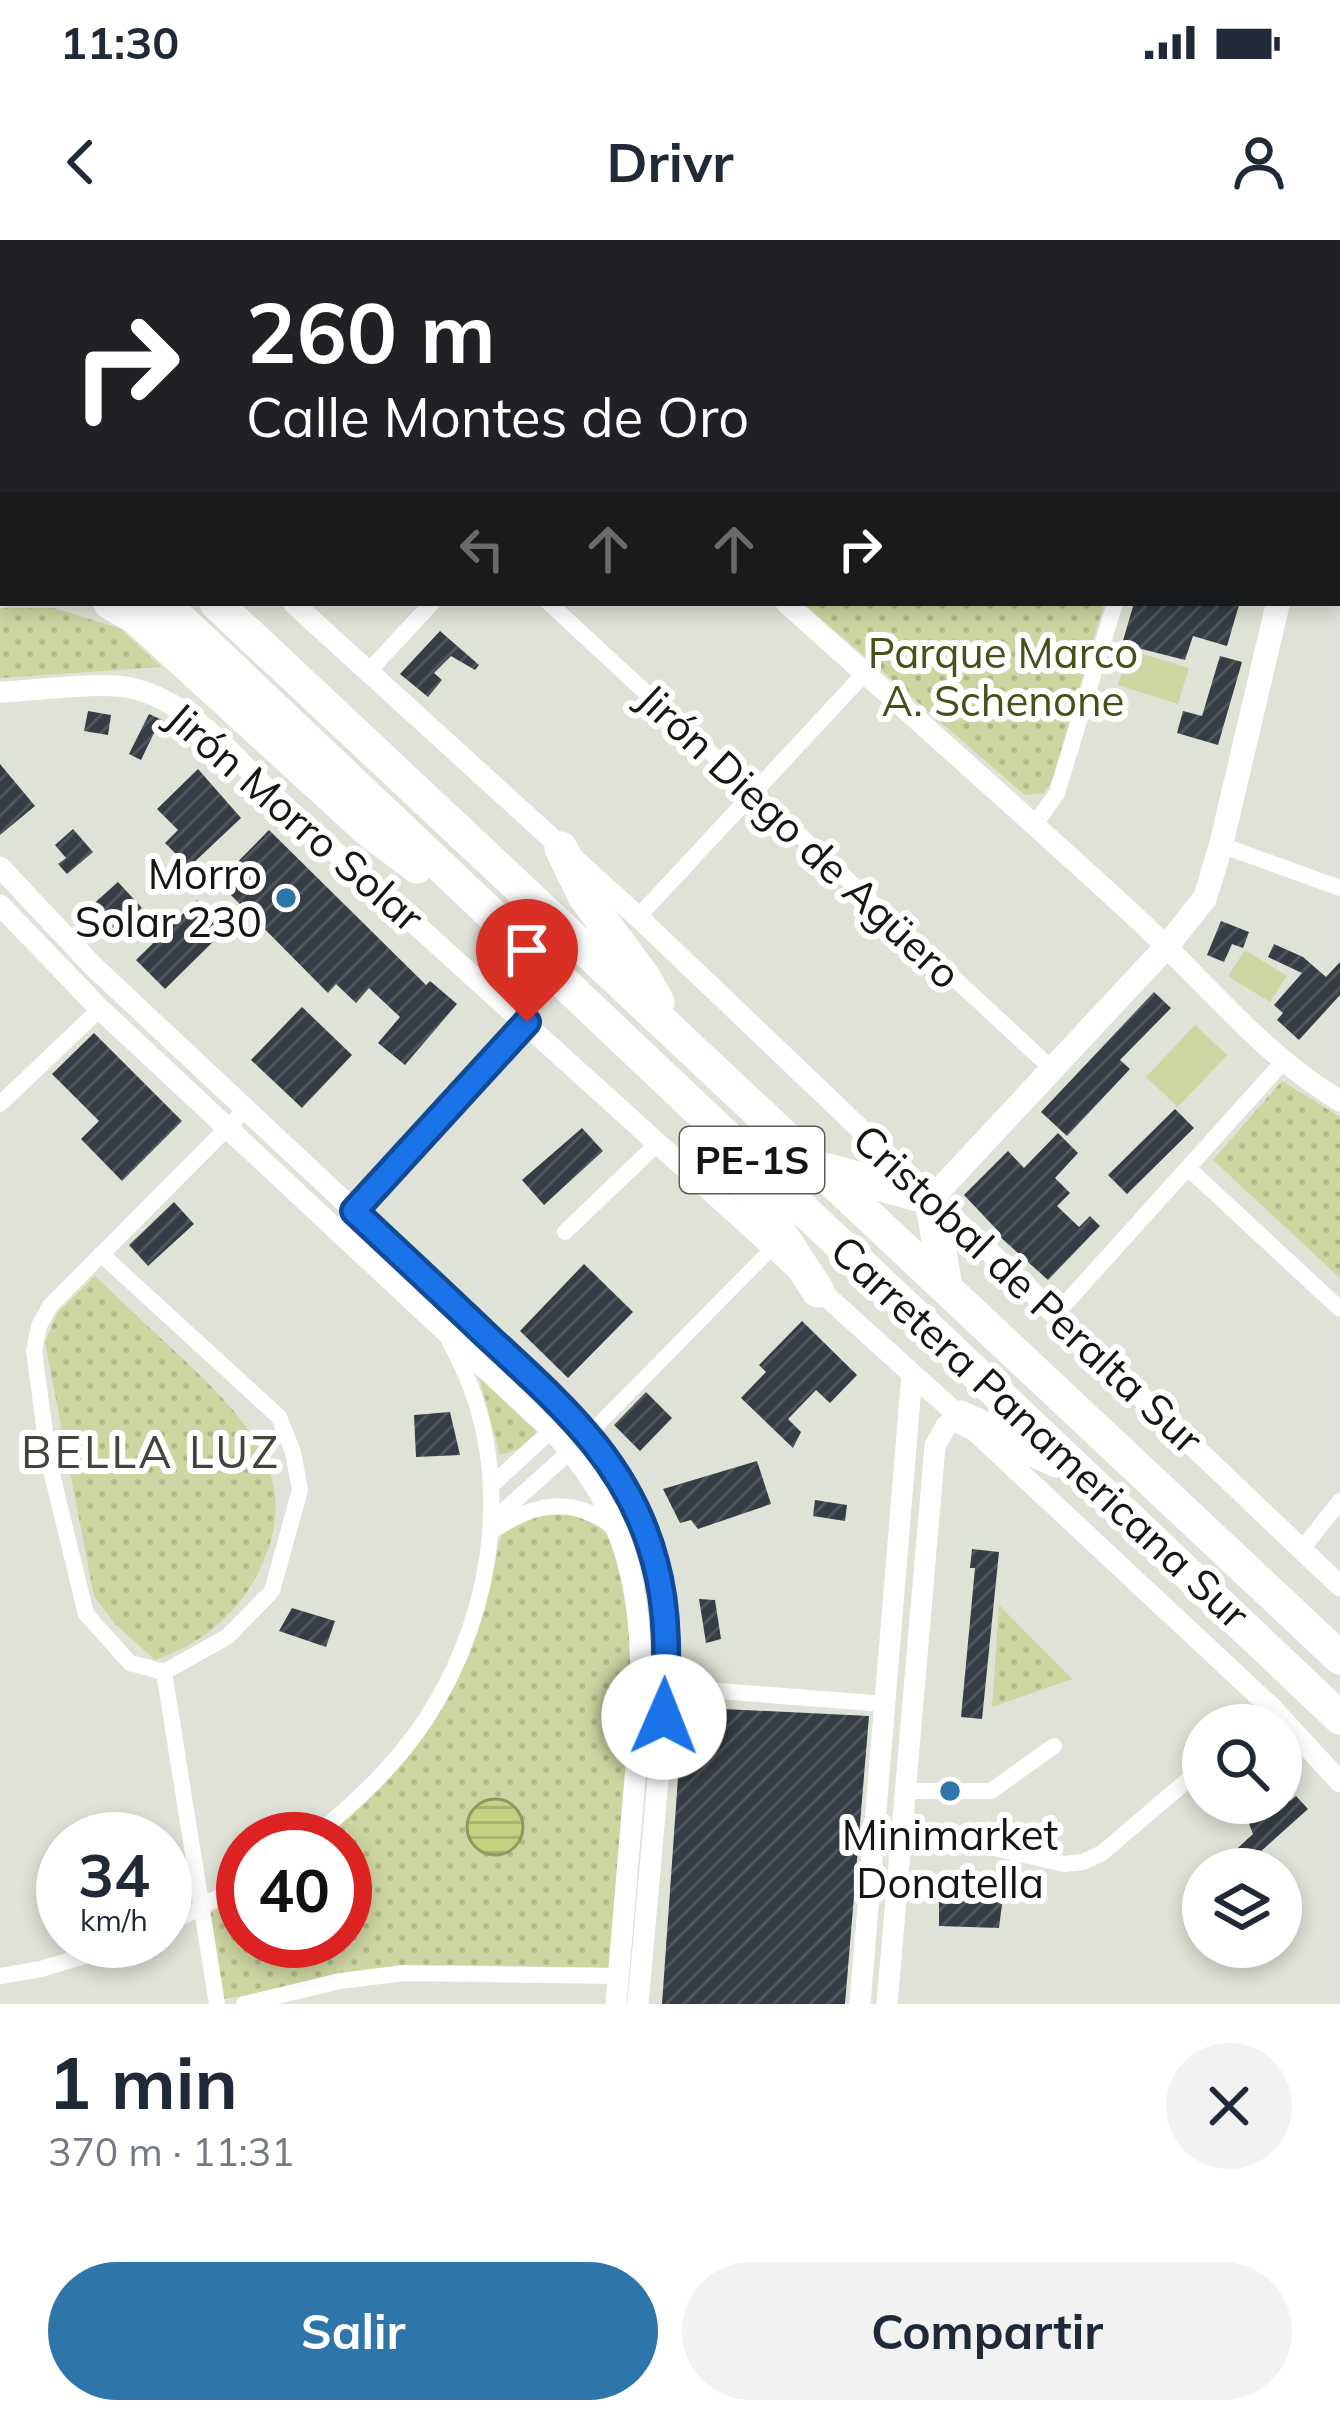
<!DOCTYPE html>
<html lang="es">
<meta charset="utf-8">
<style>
body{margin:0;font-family:Mulish,sans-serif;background:#f2f2f3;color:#1f2937;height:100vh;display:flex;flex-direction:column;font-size:45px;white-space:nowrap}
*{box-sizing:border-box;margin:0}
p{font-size:39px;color:#747a83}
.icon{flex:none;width:66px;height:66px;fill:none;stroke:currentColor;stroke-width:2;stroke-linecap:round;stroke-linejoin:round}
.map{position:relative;height:1764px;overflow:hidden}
.details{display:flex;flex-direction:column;background:#fff;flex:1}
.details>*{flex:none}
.top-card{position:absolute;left:0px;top:0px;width:1341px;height:366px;box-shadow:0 6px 18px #0003;background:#202124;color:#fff;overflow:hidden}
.controls{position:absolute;left:1182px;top:1464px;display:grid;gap:24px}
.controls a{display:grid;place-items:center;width:120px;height:120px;border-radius:50%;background:#fff;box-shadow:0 6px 18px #0003;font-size:60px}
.speed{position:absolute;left:36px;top:1572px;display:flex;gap:24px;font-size:60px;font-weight:700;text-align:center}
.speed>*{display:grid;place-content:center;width:156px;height:156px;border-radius:50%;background:#fff;box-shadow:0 6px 18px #0003;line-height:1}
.speed small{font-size:30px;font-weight:400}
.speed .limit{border:18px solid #d22;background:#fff;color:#111}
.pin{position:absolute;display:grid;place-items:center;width:102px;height:102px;color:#fff;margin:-123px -51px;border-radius:50% 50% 50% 0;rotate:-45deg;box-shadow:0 0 12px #0007}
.pin .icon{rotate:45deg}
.me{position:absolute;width:132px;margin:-66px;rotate:1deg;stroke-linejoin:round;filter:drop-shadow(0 0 9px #0008)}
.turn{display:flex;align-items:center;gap:42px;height:252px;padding:0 48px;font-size:54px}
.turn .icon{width:156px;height:156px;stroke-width:2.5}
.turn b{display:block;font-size:84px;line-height:102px}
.lanes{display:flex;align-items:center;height:114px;padding:0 48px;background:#0003;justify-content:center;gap:60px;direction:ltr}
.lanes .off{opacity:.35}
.round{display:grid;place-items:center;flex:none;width:126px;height:126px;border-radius:63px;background:#f2f2f3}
.headline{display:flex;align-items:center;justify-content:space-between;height:204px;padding:0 48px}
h1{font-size:72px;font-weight:700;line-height:90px}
.cta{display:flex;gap:24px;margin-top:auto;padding:24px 48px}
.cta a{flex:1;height:138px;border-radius:72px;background:#2e75aa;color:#fff;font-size:48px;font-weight:700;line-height:138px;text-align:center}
.cta a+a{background:#f2f2f3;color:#1f2937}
.status{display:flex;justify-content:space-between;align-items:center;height:84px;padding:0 60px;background:#fff;direction:ltr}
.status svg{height:33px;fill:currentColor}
header{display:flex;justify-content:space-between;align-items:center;height:156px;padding:0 48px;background:#fff;font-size:54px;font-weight:700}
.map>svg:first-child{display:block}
.park{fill:url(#park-dots)}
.garden{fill:#cdd6a0}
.water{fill:url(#water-rules);stroke:#909860;stroke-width:3}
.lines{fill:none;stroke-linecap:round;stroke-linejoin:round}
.stream{stroke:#909860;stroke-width:4.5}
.building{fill:url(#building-hatch)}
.pedestrian{stroke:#fff;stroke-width:14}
.minor{stroke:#fff;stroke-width:16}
.tertiary{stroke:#fff;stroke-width:21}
.secondary{stroke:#fff;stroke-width:24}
.primary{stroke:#fff;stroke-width:27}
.motorway{stroke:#fff;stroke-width:33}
.route-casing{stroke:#114b97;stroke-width:30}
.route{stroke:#1a73e8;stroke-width:21}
.poi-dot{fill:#2e75aa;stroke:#fff;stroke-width:4.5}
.labels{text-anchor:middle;stroke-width:12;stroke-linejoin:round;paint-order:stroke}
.shield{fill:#fff;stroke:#5b5c59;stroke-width:3}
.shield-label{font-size:39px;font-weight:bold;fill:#151612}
.park-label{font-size:42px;fill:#494f16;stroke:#fff}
.street-label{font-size:42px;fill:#151612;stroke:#fff}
.poi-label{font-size:42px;fill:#151612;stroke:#fff;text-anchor:end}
.neighbourhood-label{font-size:45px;letter-spacing:3px;fill:#43453c;stroke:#fff}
</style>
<div class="status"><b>11:30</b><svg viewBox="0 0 49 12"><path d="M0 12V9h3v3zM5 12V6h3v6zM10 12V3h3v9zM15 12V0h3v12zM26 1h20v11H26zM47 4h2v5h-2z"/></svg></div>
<header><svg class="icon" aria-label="back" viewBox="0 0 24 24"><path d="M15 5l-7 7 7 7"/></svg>Drivr<svg class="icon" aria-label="person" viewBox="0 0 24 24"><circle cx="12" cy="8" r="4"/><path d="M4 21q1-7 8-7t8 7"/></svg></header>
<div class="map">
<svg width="1340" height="1764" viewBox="0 0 1340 1764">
<defs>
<pattern id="park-dots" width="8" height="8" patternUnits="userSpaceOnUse" patternTransform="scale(3)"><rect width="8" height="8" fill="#cdd6a0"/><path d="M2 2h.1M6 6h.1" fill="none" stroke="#afb789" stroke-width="1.8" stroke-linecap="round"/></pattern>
<pattern id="water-rules" width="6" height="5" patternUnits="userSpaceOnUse" patternTransform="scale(3)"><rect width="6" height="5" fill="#c5d081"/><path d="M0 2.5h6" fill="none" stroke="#a8b26e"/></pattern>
<pattern id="building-hatch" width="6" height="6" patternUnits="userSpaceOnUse" patternTransform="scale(3)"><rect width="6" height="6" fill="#363d44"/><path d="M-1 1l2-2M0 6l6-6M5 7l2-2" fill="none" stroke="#50565b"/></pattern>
</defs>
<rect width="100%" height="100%" fill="#dfe2d6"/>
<path class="park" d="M803,363H1095L1103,367L1052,540L1044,553L1025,555Z
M0,368H54L121,389L161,427L0,438Z
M1282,841L1340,877V1038L1213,920Z
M95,1036C124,1064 153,1091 183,1119C247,1180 306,1239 258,1333C237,1375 200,1405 155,1420L115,1384L94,1356L45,1103L57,1073Z
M475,1122L540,1191L520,1208L500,1215Z
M572,1274L600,1287L616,1307L632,1397L629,1555L613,1728L452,1725L224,1759L209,1674L243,1654V1701H345V1599H324L379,1548L421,1499L492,1336L501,1295L515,1283L539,1276Z
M999,1365L1072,1439L992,1467Z"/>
<path class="garden" d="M1129,410L1189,428L1178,464L1118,445Z
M1245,710L1287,736L1270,762L1228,736Z
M1195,785L1227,815L1178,867L1146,837Z"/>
<path class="water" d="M467 1587a28 28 0 1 1 56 0a28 28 0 1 1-56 0Z"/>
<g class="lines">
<path class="stream" d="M289,3L292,0"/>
</g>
<path class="building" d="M1134,363H1232L1239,365L1227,406L1193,396L1185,420L1122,404Z
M440,391L479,425L475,430L451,416L434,433L442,440L428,457L400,434Z
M1220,416L1242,422L1218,505L1177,493L1183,471L1202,476Z
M88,471L111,475L108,495L84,491Z
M149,474L171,484L164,498L154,493L141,520L129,514Z
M0,524L35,566L0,595Z
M198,529L241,578L189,627L165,603L178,590L157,569Z
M73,589L93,612L67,634L58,624L66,618L55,605Z
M269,590L426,745L430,741L457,764L405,825L378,803L400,777L369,748L356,763L336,744L328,753L218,642Z
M118,642L142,668L106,700L82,674Z
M197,660L226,689L165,749L136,720Z
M1221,681L1249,692L1243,708L1232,704L1224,722L1207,715Z
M1274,704L1303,717L1326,737L1340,722V755L1299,800L1277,780L1283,773L1274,765L1302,733L1268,717Z
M1154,752L1171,768L1120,820L1130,829L1067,896L1041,872Z
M302,767L352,815L302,868L251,820Z
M94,793L182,881L122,941L81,899L99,881L52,834Z
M1175,869L1194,888L1127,954L1108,935Z
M582,888L603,911L544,965L522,940Z
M1058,893L1078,913L1055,938L1070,953L1057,966L1079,987L1090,976L1100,986L1048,1040L998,995L1000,993L964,955L1008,911L1024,928Z
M174,962L194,984L148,1026L129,1005Z
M584,1024L633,1072L568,1138L520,1091Z
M802,1081L857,1135L830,1163L816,1150L788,1179L801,1192L793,1208L741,1158L766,1132L759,1125Z
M646,1152L672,1178L640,1211L614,1185Z
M450,1172L460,1215L416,1217L414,1175Z
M757,1221L771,1264L698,1289L691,1280L680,1283L663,1249Z
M815,1260L847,1265L845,1281L813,1276Z
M972,1309L999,1312L982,1479L961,1477L975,1328H970Z
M699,1359L715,1360L721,1399L706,1403Z
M292,1368L335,1381L326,1407L279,1391Z
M683,1467L869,1476L845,1764H662Z
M1281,1550L1290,1561L1296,1556L1308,1569L1241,1629L1229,1616L1253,1594L1241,1563H1281Z
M1004,1648L999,1688L939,1686V1649Z"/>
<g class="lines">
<path class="pedestrian" d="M590,1193L771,1009"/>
<path class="minor" d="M762,0L767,3
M570,3L573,0
M602,3L612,0
M1061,3L1062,0
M549,363L1050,827
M368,432L432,363
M1035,584L1057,553L1115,363
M1221,605L1340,648
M638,677L864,434
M0,864L100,769
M1189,929L1340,1069
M337,990L528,782
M565,992L658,903
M101,1014L279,1177L293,1212L300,1250L272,1351L227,1397L164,1432L130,1423L86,1374L49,1222L34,1111L39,1086L50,1066L246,869
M1056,1074L1283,822
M492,1245L570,1173
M497,1277L576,1206
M492,1291C535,1262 574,1255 616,1289
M1302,1309L1340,1261
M164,1432L217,1764
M642,1445L885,1464
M1252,1485L1272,1468
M905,1551H991L1054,1506
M902,1587L1064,1624L1083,1622L1102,1613L1203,1527
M311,1599C354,1564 395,1526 426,1479C498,1369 517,1219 450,1103
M165,1686L243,1644
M0,1736L41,1729L134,1701
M244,1764L340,1741L404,1733L619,1736"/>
<path class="tertiary" d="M403,0L406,3
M1112,0L1117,3
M1338,13H1340
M0,58H3
M1338,182L1340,183
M293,363L638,677L1340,1346
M786,363C905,469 1025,575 1142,683C1207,744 1263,815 1340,861
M0,452C35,451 99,441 131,448C192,462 235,518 278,560L960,1177L1272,1468L1340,1542
M0,627L93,726L570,1173C681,1284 669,1418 656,1562C650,1629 644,1697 638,1764
M0,665L100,769L551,1190C657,1298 645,1423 633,1562C627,1629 622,1697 616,1764
M860,1764L912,1134
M887,1764L935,1206L946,1186L960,1177"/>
<path class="secondary" d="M1298,0L1299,3
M1330,0L1331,3
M1338,30L1340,39
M1338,157L1340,150
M931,959L1167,706L1205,658L1221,605L1278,363"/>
<path class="primary" d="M261,3L264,0
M311,3L314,0
M0,247L3,244
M0,299L3,296"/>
<path class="motorway" d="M0,94L3,95
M0,162L3,165
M0,211L3,214
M0,350H3
M110,363L135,377L368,590L417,627
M163,363L1340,1478
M216,363L1340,1418
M561,608L584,656L644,737L658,762
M723,923L758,959L818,1051
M829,930L931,959L946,1047
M960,1177L1057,1221"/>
</g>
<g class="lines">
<g class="route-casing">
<path id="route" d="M527,782L354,971C399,1013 444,1055 488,1097C560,1164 629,1222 655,1322C669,1372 667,1425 664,1477"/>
</g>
<use href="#route" class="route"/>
</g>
<g class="poi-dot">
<circle cx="286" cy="658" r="12"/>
<circle cx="950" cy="1551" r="12"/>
</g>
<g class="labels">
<rect class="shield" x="680" y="887" width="144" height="66" rx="9"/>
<g class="shield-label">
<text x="752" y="934">PE-1S</text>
</g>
<g class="park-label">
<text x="1003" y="428">Parque Marco<tspan x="1003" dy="48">A. Schenone</tspan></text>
</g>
<g class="street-label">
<text transform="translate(295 577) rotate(41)" y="15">Jirón Morro Solar</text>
<text transform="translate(799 596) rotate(43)" y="15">Jirón Diego de Agüero</text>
<text transform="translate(1028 1049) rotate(43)" y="15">Cristobal de Peralta Sur</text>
<text transform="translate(1040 1192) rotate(43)" y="15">Carretera Panamericana Sur</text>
</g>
<g class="poi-label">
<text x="262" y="649">Morro<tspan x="262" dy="48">Solar 230</tspan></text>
<text x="950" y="1610" text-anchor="middle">Minimarket<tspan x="950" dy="48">Donatella</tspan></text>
</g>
<g class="neighbourhood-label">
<text x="151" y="1228">BELLA LUZ</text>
</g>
</g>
</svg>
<div class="controls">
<a><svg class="icon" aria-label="search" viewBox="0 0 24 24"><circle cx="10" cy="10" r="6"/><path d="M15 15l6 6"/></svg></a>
<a><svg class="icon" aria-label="layers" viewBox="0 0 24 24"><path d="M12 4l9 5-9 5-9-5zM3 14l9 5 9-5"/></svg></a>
</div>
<div class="speed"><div>34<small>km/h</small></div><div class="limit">40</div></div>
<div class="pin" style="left:527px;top:782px;background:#d93025"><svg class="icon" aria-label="arrive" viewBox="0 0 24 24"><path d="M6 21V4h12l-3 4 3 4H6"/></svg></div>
<svg class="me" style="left:664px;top:1477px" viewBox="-20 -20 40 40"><circle r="19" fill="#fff"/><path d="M0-13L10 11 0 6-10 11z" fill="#1a73e8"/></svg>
<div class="top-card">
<div class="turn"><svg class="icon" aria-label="right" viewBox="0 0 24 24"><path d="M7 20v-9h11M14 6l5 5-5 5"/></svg><div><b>260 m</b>Calle Montes de Oro</div></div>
<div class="lanes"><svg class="icon off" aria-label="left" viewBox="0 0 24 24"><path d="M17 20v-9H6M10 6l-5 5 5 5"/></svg><svg class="icon off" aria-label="ahead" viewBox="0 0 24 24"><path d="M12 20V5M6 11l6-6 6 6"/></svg><svg class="icon off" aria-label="ahead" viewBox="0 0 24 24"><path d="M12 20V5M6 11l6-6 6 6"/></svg><svg class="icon" aria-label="right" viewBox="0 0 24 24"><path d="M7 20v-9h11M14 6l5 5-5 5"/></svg></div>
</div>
</div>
<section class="details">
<div class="headline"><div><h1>1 min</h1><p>370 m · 11:31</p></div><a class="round"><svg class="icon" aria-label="close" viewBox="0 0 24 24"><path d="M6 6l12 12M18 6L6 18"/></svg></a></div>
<div class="cta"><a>Salir</a><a>Compartir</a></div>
</section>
